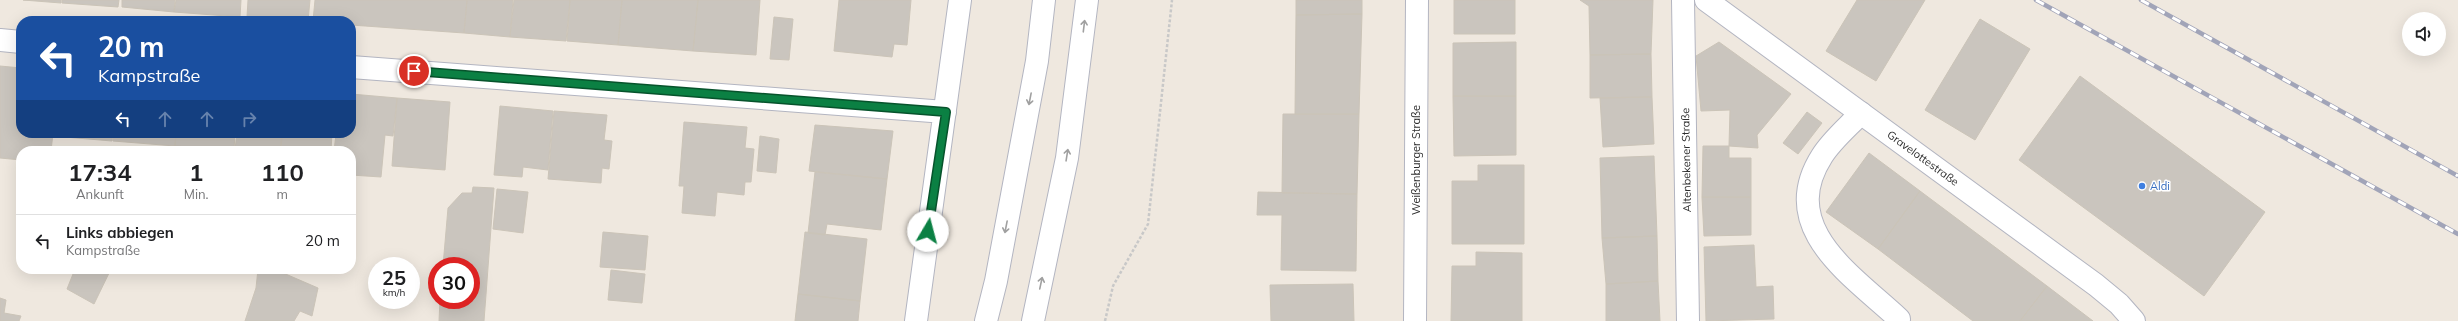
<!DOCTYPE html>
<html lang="de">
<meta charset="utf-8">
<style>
body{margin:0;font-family:Mulish,sans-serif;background:#f2f2f2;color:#202124;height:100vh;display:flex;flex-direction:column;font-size:15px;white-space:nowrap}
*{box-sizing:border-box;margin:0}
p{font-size:13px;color:#757577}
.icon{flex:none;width:22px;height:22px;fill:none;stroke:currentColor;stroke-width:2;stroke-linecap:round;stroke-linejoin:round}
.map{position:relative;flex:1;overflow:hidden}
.sheet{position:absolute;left:16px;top:146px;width:340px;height:128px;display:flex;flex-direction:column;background:#fff;border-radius:16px;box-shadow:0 4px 16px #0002}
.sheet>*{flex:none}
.guide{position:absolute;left:16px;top:16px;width:340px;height:122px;border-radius:16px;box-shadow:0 4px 16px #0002;background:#1a4fa0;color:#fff;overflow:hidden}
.tools{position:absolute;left:2402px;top:12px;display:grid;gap:8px}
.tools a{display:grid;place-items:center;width:44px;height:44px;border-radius:50%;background:#fff;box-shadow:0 4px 16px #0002;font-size:20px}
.speed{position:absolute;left:368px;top:257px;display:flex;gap:8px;font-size:20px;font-weight:700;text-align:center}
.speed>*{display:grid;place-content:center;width:52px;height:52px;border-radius:50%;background:#fff;box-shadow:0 4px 16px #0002;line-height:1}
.speed small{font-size:10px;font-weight:400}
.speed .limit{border:6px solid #d22;background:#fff;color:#111}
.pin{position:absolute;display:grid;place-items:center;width:34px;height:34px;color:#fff;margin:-17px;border:2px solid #fff;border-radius:50%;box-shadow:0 1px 4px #0007}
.me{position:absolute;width:44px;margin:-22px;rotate:8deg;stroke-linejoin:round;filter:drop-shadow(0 0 3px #0008)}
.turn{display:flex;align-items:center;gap:14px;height:84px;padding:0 16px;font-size:18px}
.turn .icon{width:52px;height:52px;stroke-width:2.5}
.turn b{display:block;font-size:28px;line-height:34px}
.lanes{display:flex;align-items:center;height:38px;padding:0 16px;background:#0003;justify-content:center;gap:20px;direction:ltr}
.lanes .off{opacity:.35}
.eta{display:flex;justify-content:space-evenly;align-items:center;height:68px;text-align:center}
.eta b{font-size:24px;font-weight:700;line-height:28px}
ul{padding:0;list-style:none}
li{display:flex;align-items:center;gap:12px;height:52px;padding:0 16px;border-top:1px solid #e0e0e0}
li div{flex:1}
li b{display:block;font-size:15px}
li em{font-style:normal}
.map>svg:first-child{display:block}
.building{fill:#cac5be;stroke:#cbc4b8}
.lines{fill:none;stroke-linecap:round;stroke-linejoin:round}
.lane-casing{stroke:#b3b5c1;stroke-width:24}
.street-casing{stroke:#b3b5c1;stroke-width:24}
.secondary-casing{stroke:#b3b5c1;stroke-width:24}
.path{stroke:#c8c8c8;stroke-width:2.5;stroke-dasharray:3 2;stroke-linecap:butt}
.lane{stroke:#fff;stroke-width:22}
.street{stroke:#fff;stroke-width:22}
.secondary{stroke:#fff;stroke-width:22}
.rail-casing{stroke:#a1a4b8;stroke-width:4.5}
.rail{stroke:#fff;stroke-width:3;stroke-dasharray:9;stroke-linecap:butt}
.oneway{stroke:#a0a0a0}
.route-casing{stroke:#07532c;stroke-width:10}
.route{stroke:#0b8043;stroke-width:7}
.shop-dot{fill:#3f7fe0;stroke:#fff;stroke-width:1.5}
.labels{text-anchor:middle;stroke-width:3;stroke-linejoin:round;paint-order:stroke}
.street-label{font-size:11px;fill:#2d2d2d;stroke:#fff}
.shop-label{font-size:11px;fill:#366cbe;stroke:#fff;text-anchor:start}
</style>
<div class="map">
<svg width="2458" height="321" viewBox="0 0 2458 321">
<rect width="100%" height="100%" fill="#efe8df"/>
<path class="building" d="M23,0H61V3Z
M62,0H119L118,7L62,3Z
M122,0H175L174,12L122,7Z
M176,0H241L240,17L174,12Z
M248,0H310L308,21L247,17Z
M315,0H467L464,33L351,25V21H313Z
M467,0H513L510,37L464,33Z
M514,0H570L566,41L510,37Z
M570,0H622L618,45L567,41Z
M622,0H698L693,51L618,45Z
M698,0H760L756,55L693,51Z
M839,0H911L907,45L894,44L892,57L834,51Z
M1296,0H1362V14L1296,15Z
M1454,0H1515V34H1454Z
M1580,0H1653L1651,54L1590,55L1589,6Z
M1857,0H1925L1876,81L1826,51Z
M1362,14L1359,114H1295L1296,15Z
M774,17L793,19L789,60L770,59Z
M1980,19L2030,49L1975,140L1925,110Z
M1516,42V96H1453V43Z
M1719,42L1791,94L1757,135L1758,148L1729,146L1730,110L1701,111L1696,56Z
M1651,54L1652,97L1590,98V55Z
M0,66L21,68V133H53L51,151H21V160L0,158Z
M2080,76L2265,212L2204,296L2019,160Z
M351,94L397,98L393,136L385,135L381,177L351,175V151H334L336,134L333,133H351Z
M1453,96H1516V155L1454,156Z
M1652,97L1654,144L1603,147L1600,98Z
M397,98L450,102L445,170L392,166Z
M500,106L553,111L548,170L523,167L522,177L494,175Z
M554,111L607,115L604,140L612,141L609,169L602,168L601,183L548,179Z
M1807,112L1822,123L1798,154L1783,143Z
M1283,114H1359L1357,194L1282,193Z
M684,122L747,127L745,148L754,149L751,182H745L744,195L717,192L715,216L682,213L684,186H679Z
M815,125L893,131L887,179L809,171Z
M53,133H113L112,141L53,136Z
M114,133H176L175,146L113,141Z
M176,133H235L234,151L175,146Z
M237,133H282L280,151L235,149Z
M282,133H332L331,151H281Z
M760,136L779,139L776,173L757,171Z
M1703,146H1729V158H1751V197H1702Z
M1869,153L1920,191L1878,249L1826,212Z
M1654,156L1657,236L1602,238L1600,158Z
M1478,165H1524V244H1452V181H1478Z
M815,172L887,179L881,230L827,224L825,235L808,233Z
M473,187L494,188L484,321H439L440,300H471V266H443L448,208L462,193H472Z
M497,189L528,192L523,233L493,229Z
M1920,191L2047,286L2020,321H1973L1878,249Z
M1258,192L1357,194L1356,271L1281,270L1282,215H1257Z
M1702,197H1751V235L1704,236Z
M603,232L648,236L645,270L600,267Z
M805,232L867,239L860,301L798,294Z
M1657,236L1658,281L1606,284L1602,238Z
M1754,245L1756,287L1773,286L1774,319L1706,321L1704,247Z
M1476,252L1522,253V321H1451L1452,266H1476Z
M75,269H111L94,304L67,289Z
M258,269H274L318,288L312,316L300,311L294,321H245L256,288Z
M611,270L645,274L642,303L608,300Z
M1658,281L1660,321H1606V284Z
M1353,284L1354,321H1271L1270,285Z
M2047,286L2093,321H2020Z
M798,294L860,301L858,321H795Z
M0,298L6,300L4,313L21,316L19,321H0Z"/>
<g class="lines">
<g class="lane-casing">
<path id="lane" d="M1861,113C1849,126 1832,140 1822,156C1776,228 1852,275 1899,319"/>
</g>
<g class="street-casing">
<path id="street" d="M1683,0L1688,321
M1706,0L2096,285L2119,304L2134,321
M0,40L21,42
M351,67L945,112
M916,321L960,0
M1415,321L1417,0"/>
</g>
<g class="secondary-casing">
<path id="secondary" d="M986,321L996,281L1037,61L1044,0
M1033,321L1067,158L1087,0"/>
</g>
<path class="path" d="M1105,321L1113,286L1148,224L1172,0"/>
<use href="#lane" class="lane"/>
<use href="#street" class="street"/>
<use href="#secondary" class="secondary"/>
<g class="rail-casing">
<path id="rail" d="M2036,0L2458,234
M2141,0L2458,176"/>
</g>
<use href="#rail" class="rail"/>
</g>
<defs><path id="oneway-shaft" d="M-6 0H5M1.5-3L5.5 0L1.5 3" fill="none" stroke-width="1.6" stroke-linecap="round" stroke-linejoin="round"/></defs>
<g class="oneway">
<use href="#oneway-shaft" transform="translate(1084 26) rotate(-83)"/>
<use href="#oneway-shaft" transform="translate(1030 99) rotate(101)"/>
<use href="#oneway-shaft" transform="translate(1067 155) rotate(-81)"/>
<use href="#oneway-shaft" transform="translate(1006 227) rotate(101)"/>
<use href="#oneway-shaft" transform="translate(1041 283) rotate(-78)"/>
</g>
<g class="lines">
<g class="route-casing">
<path id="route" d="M414,71L946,112L928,231"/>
</g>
<use href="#route" class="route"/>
</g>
<circle class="shop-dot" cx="2142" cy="186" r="4"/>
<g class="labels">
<g class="street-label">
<text transform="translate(1923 158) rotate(36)" y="4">Gravelottestraße</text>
<text transform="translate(1416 160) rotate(-90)" y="4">Weißenburger Straße</text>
<text transform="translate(1686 160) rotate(-91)" y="4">Altenbekener Straße</text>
</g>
<g class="shop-label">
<text x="2150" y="190">Aldi</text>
</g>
</g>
</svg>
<div class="tools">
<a><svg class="icon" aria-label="sound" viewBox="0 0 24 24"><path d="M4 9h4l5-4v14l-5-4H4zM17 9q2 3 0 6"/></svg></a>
</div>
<div class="speed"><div>25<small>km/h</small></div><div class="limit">30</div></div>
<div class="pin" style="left:414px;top:71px;background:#d93025"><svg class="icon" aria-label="arrive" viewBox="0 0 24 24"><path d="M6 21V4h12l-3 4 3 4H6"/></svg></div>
<svg class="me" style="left:928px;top:231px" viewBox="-20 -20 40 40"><circle r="19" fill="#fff"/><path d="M0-13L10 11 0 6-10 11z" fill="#0b8043"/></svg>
<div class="guide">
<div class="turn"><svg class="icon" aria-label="left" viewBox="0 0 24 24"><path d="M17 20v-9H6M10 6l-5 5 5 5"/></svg><div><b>20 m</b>Kampstraße</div></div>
<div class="lanes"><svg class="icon" aria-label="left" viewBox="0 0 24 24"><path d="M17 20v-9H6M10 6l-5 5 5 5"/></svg><svg class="icon off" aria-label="ahead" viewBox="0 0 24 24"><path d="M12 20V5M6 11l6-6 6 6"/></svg><svg class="icon off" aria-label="ahead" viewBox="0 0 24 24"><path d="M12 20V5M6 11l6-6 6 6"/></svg><svg class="icon off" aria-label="right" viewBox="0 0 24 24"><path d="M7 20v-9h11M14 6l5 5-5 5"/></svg></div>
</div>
<section class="sheet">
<div class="eta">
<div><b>17:34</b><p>Ankunft</p></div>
<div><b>1</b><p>Min.</p></div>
<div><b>110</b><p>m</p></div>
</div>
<ul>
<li><svg class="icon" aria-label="left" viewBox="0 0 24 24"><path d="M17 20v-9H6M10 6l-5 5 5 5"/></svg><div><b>Links abbiegen</b><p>Kampstraße</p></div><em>20 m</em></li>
</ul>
</section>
</div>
